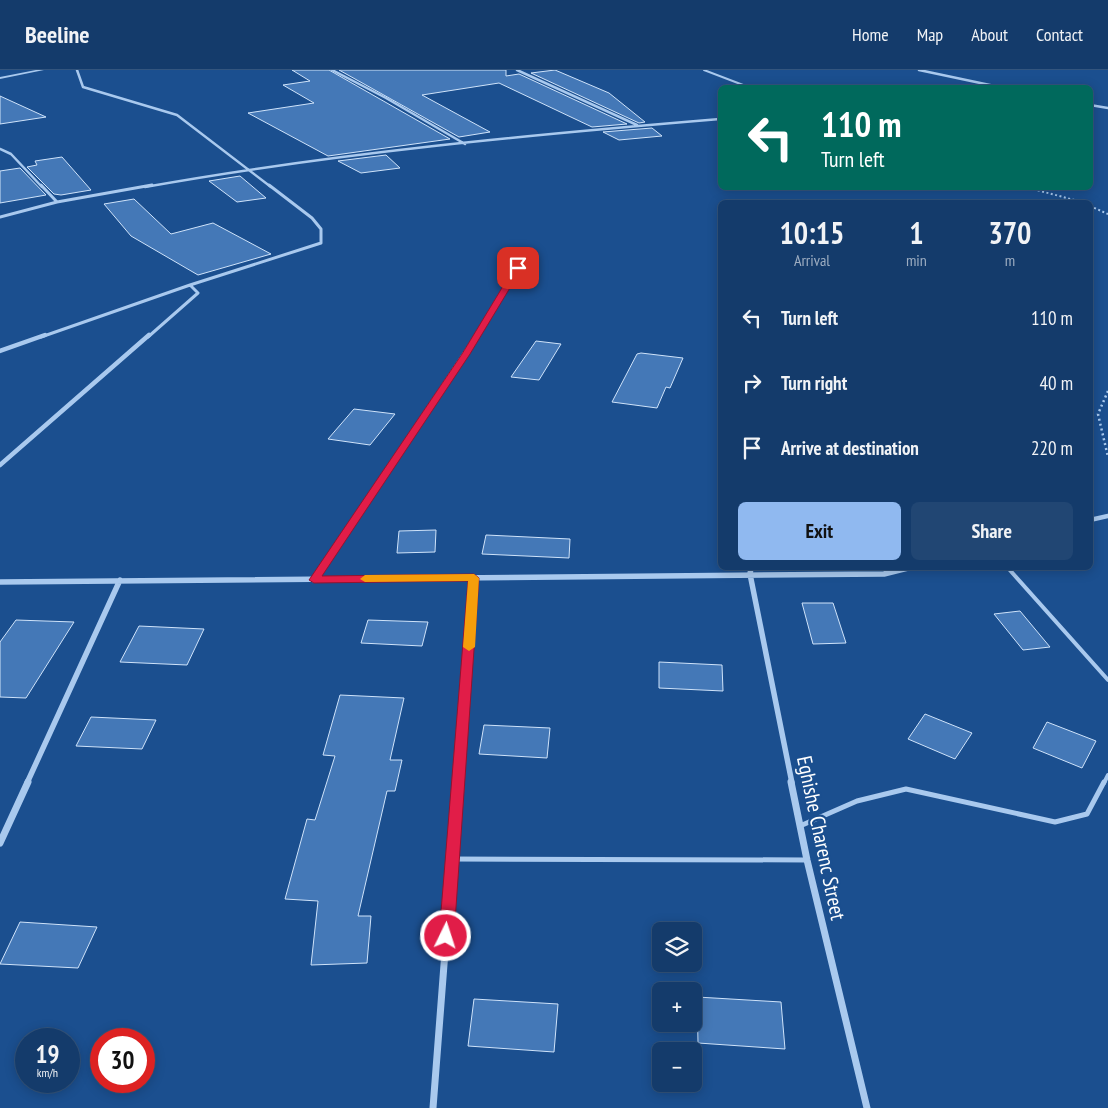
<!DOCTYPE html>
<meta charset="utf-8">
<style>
body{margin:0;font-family:"PT Sans Narrow",sans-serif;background:#214673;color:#f1f3f6;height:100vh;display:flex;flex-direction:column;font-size:19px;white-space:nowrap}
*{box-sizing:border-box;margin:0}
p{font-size:16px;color:#9dadc1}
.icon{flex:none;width:28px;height:28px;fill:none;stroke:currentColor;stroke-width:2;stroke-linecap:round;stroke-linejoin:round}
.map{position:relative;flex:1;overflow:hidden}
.details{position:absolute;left:718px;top:130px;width:375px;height:370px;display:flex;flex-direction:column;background:#143b6b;border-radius:8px;box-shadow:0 2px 12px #0003,0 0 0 1px #33557e}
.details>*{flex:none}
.hud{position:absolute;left:718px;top:15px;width:375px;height:105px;border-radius:8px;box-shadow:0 2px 12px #0003,0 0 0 1px #33557e;background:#00695c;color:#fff;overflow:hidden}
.tools{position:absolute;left:652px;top:852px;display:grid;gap:10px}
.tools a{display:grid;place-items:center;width:50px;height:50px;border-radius:8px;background:#143b6b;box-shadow:0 2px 12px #0003,0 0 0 1px #33557e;font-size:25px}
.speed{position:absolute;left:15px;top:958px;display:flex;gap:10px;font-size:25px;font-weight:700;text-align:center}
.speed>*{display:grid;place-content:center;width:65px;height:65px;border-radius:50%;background:#143b6b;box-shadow:0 2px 12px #0003,0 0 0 1px #33557e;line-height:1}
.speed small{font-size:12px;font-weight:400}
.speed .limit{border:8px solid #d22;background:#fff;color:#111}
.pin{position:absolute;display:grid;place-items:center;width:42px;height:42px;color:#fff;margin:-21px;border-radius:10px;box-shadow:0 2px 8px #0006}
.me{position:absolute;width:55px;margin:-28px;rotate:4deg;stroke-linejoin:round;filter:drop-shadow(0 0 4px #0008)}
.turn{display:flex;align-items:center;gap:18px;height:105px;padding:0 20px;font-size:22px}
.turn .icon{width:65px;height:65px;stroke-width:2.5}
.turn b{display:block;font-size:35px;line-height:42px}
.eta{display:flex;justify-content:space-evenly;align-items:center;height:85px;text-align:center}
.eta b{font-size:30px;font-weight:700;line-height:35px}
.primary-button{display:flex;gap:10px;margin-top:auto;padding:10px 20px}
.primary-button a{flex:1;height:58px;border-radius:8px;background:#90b9f0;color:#111;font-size:20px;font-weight:700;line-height:58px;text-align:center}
.primary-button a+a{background:#214673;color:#f1f3f6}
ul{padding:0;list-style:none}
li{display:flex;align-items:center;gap:15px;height:65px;padding:0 20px}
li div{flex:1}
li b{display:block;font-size:19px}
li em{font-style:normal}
header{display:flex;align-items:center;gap:30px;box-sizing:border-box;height:70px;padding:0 25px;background:#143b6b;border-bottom:1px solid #33557e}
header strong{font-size:24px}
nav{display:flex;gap:28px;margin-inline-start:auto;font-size:18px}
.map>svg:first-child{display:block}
.building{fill:#4478b7;stroke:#cfe3fa}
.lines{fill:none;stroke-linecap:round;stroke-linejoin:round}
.path-far1{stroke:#a9c9ee;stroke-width:2;stroke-dasharray:2 2.5;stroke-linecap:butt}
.path{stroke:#a9c9ee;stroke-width:2.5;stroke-dasharray:2 3;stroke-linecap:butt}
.service-far2{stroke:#a9c9ee;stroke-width:2}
.service-far1{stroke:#a9c9ee;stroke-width:4}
.service{stroke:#a9c9ee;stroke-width:5}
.minor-far4{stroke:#a9c9ee;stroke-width:2.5}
.minor-far3{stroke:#a9c9ee;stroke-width:3}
.minor-far2{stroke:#a9c9ee;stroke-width:4.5}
.minor-far1{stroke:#a9c9ee;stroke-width:5.5}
.minor{stroke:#a9c9ee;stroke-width:7}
.tertiary{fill:#a9c9ee;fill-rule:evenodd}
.route{fill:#e11d48;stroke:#92132f}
.slow{fill:#f59e0b}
.labels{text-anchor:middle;stroke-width:4.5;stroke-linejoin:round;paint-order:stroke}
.near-street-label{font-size:21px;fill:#fff;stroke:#1b4f8f}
</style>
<header>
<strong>Beeline</strong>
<nav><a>Home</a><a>Map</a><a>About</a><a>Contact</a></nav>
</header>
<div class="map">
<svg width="1108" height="1038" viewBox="0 0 1108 1038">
<rect width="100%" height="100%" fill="#1b4f8f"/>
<path class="building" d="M292,0H329L450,69L328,86L248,43L314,33L283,15L310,11Z
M339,0H506V6L519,4L627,54L592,57L499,13L422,25L490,62L459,67Z
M555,0L609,23L645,52L639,53L531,3Z
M0,26L46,47L0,54Z
M652,58L662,66L619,70L603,62Z
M386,85L400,98L361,103L338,91Z
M62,87L91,120L61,125L54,124L27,97L37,95L35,91Z
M20,98L46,125L0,133V101Z
M240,106L266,128L237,132L209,111Z
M134,129L171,164L213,153L271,184L198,205L131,166L104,134Z
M536,271L561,274L539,310L511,307Z
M641,283L683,288L670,318L666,317L657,338L612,332L637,284Z
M354,339L395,344L370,375L328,369Z
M436,460L435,482L397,483L399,461Z
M486,465L570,469L569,488L482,484Z
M802,533H833L846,573L813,574Z
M1020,541L1050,577L1023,580L994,544Z
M16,550L74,552L26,628L0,627V572Z
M368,550L428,552L422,576L361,573Z
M139,556L204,559L187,595L120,592Z
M659,592L722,595L723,621L659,618Z
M340,625L404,628L390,690H402L395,721H387L358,846H371L367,893L311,895L318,831L285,829L307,749L315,750L335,686L323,685Z
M925,644L972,663L955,689L908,669Z
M91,647L156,650L142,679L76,676Z
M1047,652L1096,671L1082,698L1033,678Z
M484,655L550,658L547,688L479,684Z
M20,852L97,857L78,898L0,894Z
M697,927L781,932L785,979L698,973Z
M474,929L558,934L554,982L468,976Z"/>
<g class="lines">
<path class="path-far1" d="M1029,118L1082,132
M1090,136L1108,144"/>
<path class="path" d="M1108,321L1098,344L1108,387"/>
<path class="service-far2" d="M704,0L751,18"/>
<path class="service-far1" d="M1008,498L1108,610
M1104,713L1108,705"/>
<path class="service" d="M800,756L857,731L906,719L1055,752L1087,744L1104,712
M452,789L807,790"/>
<path class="minor-far4" d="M77,0L83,17L177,45L271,117
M332,0L386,28L465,74
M517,0L637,55
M919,0L1004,18
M1090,35L1108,38
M0,79L11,84L42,117
M145,117C335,83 528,65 720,49"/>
<path class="minor-far3" d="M41,115L57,132
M0,147L57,132L152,115
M41,267L190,215L321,173V159L312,148L269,115
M148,267L198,223L190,215
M476,267L518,198"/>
<path class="minor-far2" d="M0,281L45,265
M0,395L149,265
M1090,450L1108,446
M347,461L477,265"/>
<path class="minor-far1" d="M751,498L750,504L792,713
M314,510L348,460
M0,512L884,504L908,498
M27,713L120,510
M458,713L474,508"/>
<path class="minor" d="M791,712L807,790L867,1038
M0,773L28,712
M433,1038L458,712"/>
<path class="tertiary" d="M36,0H44L0,9V7Z"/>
</g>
<path class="route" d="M518,196L522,198L470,284L322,506L474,504L479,508L454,866L452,870L446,872L441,870L439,866L468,511L314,513L309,510L462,284L514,198Z"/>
<path class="slow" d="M474,504L479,508L475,577L469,581L463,577L468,511L365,512L360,509L365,505Z"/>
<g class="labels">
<g class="near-street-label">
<text transform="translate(821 768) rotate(78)" y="7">Eghishe Charenc Street</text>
</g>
</g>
</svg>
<div class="tools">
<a><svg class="icon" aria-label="layers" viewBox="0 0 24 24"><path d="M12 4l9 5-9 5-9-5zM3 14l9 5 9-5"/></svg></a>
<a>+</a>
<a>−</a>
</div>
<div class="speed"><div>19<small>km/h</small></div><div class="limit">30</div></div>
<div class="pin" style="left:518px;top:198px;background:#d93025"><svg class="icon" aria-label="arrive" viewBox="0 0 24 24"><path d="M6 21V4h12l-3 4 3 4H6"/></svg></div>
<svg class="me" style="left:446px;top:866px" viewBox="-20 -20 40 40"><circle r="17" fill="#e11d48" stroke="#fff" stroke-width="3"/><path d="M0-11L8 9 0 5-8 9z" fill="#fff"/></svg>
<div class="hud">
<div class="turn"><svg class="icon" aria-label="left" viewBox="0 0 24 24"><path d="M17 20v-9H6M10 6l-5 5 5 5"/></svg><div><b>110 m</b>Turn left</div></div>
</div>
<section class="details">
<div class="eta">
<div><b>10:15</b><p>Arrival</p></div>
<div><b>1</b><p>min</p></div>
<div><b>370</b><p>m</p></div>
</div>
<ul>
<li><svg class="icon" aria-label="left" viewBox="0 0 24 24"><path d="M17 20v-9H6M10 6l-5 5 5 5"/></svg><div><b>Turn left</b></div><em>110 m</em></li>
<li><svg class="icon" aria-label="right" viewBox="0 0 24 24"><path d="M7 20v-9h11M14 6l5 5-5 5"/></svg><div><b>Turn right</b></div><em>40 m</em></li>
<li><svg class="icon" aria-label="arrive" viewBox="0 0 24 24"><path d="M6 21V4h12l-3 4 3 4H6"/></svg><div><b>Arrive at destination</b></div><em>220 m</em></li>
</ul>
<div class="primary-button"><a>Exit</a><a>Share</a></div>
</section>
</div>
